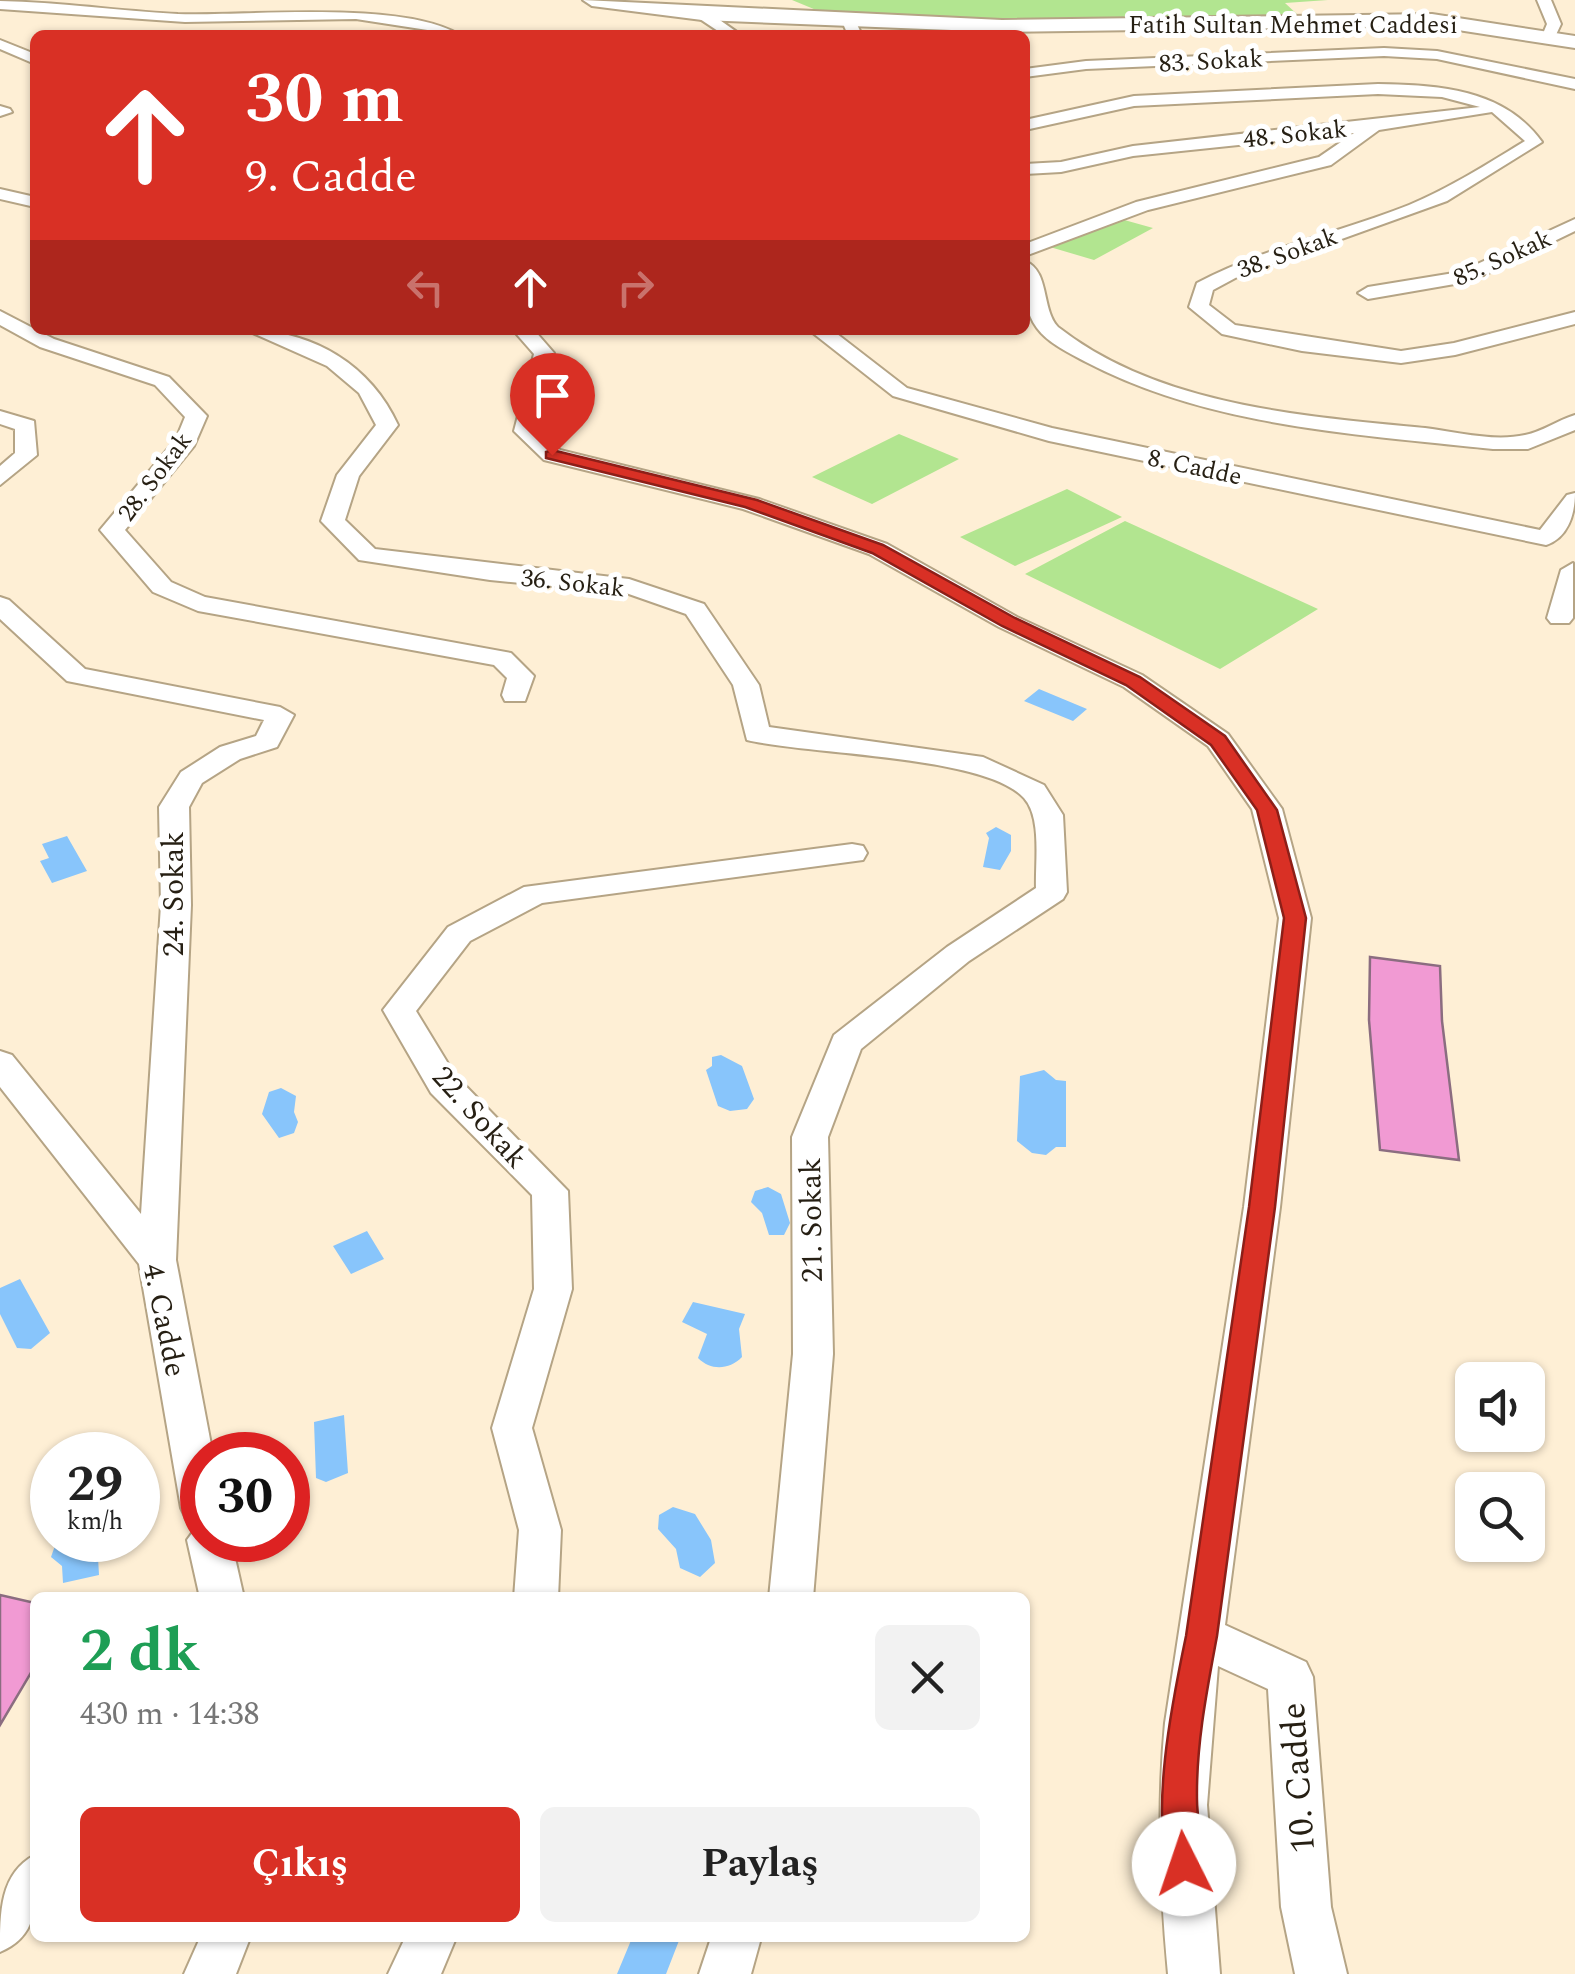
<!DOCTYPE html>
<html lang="tr">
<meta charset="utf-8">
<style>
body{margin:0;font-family:Spectral,serif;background:#f2f2f2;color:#222;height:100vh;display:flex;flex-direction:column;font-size:38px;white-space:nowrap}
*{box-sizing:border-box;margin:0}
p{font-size:32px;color:#767676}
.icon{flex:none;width:55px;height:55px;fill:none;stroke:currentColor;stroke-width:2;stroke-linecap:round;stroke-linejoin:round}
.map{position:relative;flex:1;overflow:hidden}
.sheet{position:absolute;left:30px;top:1592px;width:1000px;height:350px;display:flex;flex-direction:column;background:#fff;border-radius:15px;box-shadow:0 2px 8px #0004}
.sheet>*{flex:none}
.guide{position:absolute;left:30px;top:30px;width:1000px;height:305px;border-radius:15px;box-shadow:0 2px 8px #0004;background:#d93025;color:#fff;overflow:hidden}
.controls{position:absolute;left:1455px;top:1362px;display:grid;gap:20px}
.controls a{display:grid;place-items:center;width:90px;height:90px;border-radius:15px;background:#fff;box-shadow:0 2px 8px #0004;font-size:50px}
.speed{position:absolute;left:30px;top:1432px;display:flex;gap:20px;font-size:50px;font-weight:700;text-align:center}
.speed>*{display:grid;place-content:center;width:130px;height:130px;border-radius:50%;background:#fff;box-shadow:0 2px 8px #0004;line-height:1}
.speed small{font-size:25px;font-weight:400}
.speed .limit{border:15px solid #d22;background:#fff;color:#111}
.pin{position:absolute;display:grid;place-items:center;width:85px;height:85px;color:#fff;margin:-102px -42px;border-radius:50% 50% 50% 0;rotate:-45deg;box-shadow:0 0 10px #0007}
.pin .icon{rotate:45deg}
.me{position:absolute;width:110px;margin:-55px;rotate:356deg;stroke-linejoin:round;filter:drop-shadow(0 0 8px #0008)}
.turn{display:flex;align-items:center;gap:35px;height:210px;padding:0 50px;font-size:45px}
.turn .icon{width:130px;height:130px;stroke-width:2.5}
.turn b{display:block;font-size:70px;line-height:85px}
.lanes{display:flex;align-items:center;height:95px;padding:0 50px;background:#0003;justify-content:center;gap:50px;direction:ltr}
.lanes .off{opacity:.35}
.round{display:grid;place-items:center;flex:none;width:105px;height:105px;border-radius:15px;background:#f2f2f2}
.overview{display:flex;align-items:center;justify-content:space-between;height:170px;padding:0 50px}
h1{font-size:60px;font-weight:700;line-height:75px;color:#1e9e55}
.action{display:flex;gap:20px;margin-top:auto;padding:20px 50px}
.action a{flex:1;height:115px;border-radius:15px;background:#d93025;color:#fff;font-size:40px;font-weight:700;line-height:115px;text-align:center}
.action a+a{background:#f2f2f2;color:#222}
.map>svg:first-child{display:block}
.green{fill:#b2e590}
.water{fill:#88c5fb}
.building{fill:#f19ad3;stroke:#8b6d80;stroke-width:2.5}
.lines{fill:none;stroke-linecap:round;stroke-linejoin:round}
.street-casing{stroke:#b5a485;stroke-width:4}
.secondary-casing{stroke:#b5a485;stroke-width:4}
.street{fill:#fff;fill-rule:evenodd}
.secondary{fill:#fff;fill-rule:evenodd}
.route{fill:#d93025;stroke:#8d1f18;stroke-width:2.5}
.labels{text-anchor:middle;stroke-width:10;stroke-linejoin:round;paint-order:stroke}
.far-street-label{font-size:25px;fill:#261f13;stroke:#fff}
.street-label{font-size:30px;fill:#261f13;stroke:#fff}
.near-street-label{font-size:35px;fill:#261f13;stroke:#fff}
</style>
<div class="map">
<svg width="1575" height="1974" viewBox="0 0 1575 1974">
<rect width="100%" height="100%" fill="#feefd5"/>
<path class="green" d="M792,0H1328L1285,3L1299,16L1045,23L821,12Z
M1110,216L1153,228L1094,260L1050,247Z
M899,434L959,459L872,504L812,477Z
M1067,489L1122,517L1015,566L960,537Z
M1125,521L1318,609L1220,669L1025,574Z"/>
<path class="water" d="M1039,689L1087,709L1073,721L1024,701Z
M996,827L1011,835V851L1000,870L983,867L989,838L986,833Z
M67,836L87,871L52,883L40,861L49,858L42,844Z
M721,1055L742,1066L754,1099L747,1109L730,1111L718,1106L706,1070L712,1066V1057Z
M1044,1070L1056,1080L1066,1081V1147H1056L1046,1155L1032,1153L1017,1141L1020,1076Z
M281,1088L296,1096L294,1112L298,1122L294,1133L279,1138L262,1114L269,1092Z
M768,1187L781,1194L790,1223L784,1235H769L762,1213L751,1202L755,1191Z
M367,1231L384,1259L351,1274L333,1246Z
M20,1279L50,1333L31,1349L17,1348L0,1314V1288Z
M693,1302L745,1314L739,1329L742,1357C729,1370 711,1371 698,1358L707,1334L682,1322Z
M344,1415L348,1473L326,1482L316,1478L314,1422Z
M673,1507L695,1514L711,1540L715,1563L700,1577L680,1568L676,1549L658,1529L659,1515Z
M57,1540H97L99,1575L63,1583L62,1566L51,1557Z
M632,1938H680L666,1974H617Z"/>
<path class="building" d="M1370,957L1440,966L1442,1021L1459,1160L1380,1150L1369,1020Z
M0,1595L35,1603V1666L0,1725Z"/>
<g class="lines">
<g class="street-casing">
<path id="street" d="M1537,0H1551L1561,24L1554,39L1542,36L1547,24Z
M0,1C59,2 118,11 178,14C251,16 401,0 460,35L356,19L185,22L0,9Z
M697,11H707L741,35H724L697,17Z
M848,15L853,16L862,35H848L841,19Z
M0,40L35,54V64L0,49Z
M1384,48L1437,51L1575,79V89L1437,59L1384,56L1086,69L1025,77V69L1086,61Z
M1378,84C1439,85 1504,89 1542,142L1447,201L1239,276L1213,290L1209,305L1235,325L1401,351L1454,343L1575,312V324L1455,355L1401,363L1302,351L1222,334L1189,307L1197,283C1265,247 1339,233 1409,205C1450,188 1487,164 1525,141L1492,112L1379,130L1331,165L1148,210L1025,256V244L1136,202L1319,157L1354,133L1133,156L1061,172L1025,174V164L1061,162L1133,146L1480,107L1442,97L1378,94L1134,106L1025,130V120L1134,96Z
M0,106L10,109L12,112L0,116Z
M0,189L35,197V207L0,199Z
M1575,219V231L1472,281L1368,299L1358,293L1368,287L1460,272Z
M1025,261C1050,271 1041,309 1058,327C1159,406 1302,416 1425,428C1456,432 1494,442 1525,435C1542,432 1558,420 1575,415V430L1528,449H1493C1356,434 1210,427 1086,362C1069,353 1048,343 1037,328C1022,308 1025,284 1025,261Z
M0,311L54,339L169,377L207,416L194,446L125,530L171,582L205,597L511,653L534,676L525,701H505L502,695L507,678L494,665L198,611L153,592L100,530L176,439L185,417L155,385L40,347L0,325Z
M246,330C312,330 370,364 398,425L359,476L345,520L375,549L629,579L704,604L759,685L769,727L983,757L1044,785L1063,815L1067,892L1063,899L969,961L861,1049L828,1137L833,1354L813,1598H769L793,1354L792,1137L834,1035L947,947L1036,888C1035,862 1042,818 1024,798C985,755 809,755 747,740L733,685L686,614L626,593L490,580L359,560L321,521L337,475L376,425L359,393L327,366Z
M513,330H534L554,353L536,429L560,450L759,499L887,544L1017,617L1142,675L1228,734L1282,809L1311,918L1280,1207L1225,1625L1306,1662L1313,1677L1331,1907L1347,1974H1295L1281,1907L1268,1689L1218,1666L1207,1805L1220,1974H1168C1160,1890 1157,1807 1165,1723L1244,1207L1279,918L1252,809L1208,746L1124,687L999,627L869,554L743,509L544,460L514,431L534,354Z
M809,330H832L907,388L1052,428L1540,530L1567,495L1575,493C1575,514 1568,538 1546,545L1049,441L893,396Z
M0,411L34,421L37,455L0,485V466L15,453V429L0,424Z
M1573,563V618L1569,623H1551L1547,618L1561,570Z
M0,597L9,600L85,669L280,707L294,715L277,747L240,759L202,783L189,807L191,905L176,1260L213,1455H202V1540H231L244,1598H200L187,1540L198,1525L187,1521L181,1508L139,1264L0,1087V1051L12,1055L141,1214L161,905L159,807L181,772L220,747L256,736L264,720L67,681L0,619Z
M852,844L863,846L867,853L863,860L542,903L470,941L416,1011L455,1075L568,1191L572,1289L532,1428L561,1530L558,1598H514L519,1530L492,1428L534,1289L532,1195L431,1093L383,1010L448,927L524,887Z
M35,1855C35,1896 43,1934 0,1952C0,1912 0,1873 35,1855Z
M200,1938H250L236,1974H184Z
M405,1938H456L441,1974H388Z
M711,1938H761L751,1974H699Z"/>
</g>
<g class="secondary-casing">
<path id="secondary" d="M583,0L1002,20L1432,14L1575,36V48L1432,26L1002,32L702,20L592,6Z"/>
</g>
<use href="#street" class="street"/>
<use href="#secondary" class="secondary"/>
</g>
<path class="route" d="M552,450L757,500L883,545L1015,618L1140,677L1225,736L1277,810L1306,918L1275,1207L1217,1636C1207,1690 1196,1745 1197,1800C1197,1825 1207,1853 1197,1877L1184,1882L1172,1877C1148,1818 1173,1698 1186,1636L1249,1207L1284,918L1257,810L1211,745L1126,685L1002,626L872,553L745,507L546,458V452Z"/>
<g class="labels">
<g class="far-street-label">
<text x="1293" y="33">Fatih Sultan Mehmet Caddesi</text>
<text transform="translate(1211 60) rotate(-3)" y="9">83. Sokak</text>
<text transform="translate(1295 133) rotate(-6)" y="9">48. Sokak</text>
<text transform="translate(1287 252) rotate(-20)" y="9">38. Sokak</text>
<text transform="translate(1502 257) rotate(-24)" y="9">85. Sokak</text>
<text transform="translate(1195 466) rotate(12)" y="9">8. Cadde</text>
<text transform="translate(154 476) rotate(-53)" y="9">28. Sokak</text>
<text transform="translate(573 582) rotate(6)" y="9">36. Sokak</text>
</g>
<g class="street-label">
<text transform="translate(173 894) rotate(-90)" y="10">24. Sokak</text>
<text transform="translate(480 1117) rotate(48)" y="10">22. Sokak</text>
<text transform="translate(811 1220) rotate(-91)" y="10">21. Sokak</text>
<text transform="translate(165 1320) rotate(78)" y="10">4. Cadde</text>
</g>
<g class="near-street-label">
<text transform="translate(1297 1778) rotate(-94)" y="12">10. Cadde</text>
</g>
</g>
</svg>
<div class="controls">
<a><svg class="icon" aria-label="sound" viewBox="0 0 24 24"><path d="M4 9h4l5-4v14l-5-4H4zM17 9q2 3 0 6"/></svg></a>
<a><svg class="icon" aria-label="search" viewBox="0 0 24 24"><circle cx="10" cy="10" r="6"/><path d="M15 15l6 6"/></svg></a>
</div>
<div class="speed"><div>29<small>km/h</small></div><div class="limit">30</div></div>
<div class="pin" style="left:552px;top:455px;background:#d93025"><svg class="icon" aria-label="arrive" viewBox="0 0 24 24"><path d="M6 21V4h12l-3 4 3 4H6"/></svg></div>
<svg class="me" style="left:1184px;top:1864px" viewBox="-20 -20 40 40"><circle r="19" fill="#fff"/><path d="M0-13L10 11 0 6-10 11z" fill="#d93025"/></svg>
<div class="guide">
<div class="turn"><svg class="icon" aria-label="ahead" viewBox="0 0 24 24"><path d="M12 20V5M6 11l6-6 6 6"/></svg><div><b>30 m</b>9. Cadde</div></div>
<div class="lanes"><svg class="icon off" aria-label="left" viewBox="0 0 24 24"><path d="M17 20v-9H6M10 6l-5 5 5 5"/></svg><svg class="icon" aria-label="ahead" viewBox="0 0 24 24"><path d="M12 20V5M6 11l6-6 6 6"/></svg><svg class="icon off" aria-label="right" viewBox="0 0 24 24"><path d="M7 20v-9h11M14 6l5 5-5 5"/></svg></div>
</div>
<section class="sheet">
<div class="overview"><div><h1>2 dk</h1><p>430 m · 14:38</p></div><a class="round"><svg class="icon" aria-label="close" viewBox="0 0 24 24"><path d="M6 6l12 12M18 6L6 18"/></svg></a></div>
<div class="action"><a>Çıkış</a><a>Paylaş</a></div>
</section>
</div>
